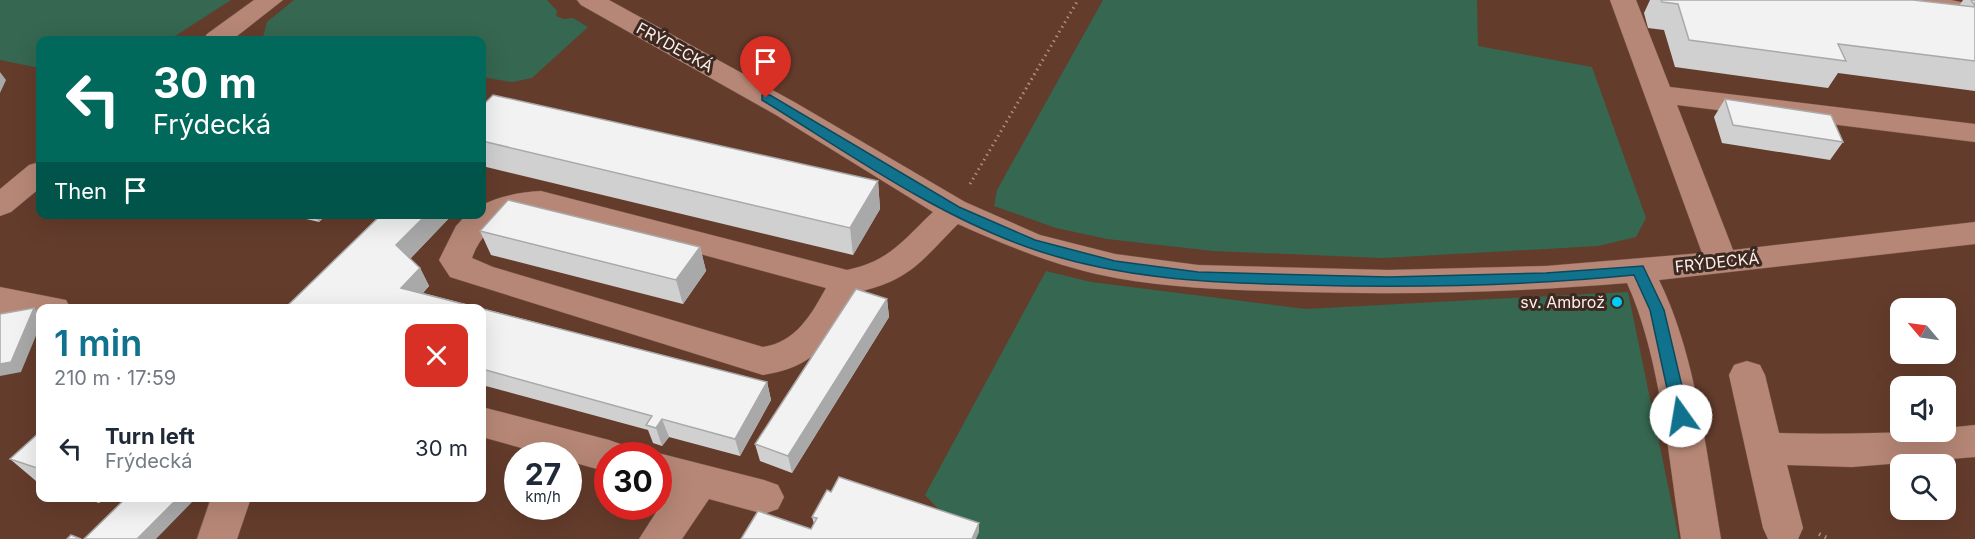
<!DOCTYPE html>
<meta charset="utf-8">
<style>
body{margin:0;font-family:Inter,sans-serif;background:#f2f2f3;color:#1f2937;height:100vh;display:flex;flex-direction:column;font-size:22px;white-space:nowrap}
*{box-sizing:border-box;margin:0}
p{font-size:20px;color:#747a83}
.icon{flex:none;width:33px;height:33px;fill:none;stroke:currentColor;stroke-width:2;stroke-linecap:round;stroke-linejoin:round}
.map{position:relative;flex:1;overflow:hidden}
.sheet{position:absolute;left:36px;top:304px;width:450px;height:198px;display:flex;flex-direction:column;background:#fff;border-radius:12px;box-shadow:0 6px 24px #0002}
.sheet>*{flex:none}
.hud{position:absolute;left:36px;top:36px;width:450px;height:183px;border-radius:12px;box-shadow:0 6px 24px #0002;background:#00695c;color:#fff;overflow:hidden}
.needle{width:39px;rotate:299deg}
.controls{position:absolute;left:1890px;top:298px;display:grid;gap:12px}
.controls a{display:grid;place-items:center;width:66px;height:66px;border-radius:12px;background:#fff;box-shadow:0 6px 24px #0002;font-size:30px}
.speed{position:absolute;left:504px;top:442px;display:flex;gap:12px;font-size:30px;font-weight:700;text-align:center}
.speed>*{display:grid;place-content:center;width:78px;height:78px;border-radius:50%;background:#fff;box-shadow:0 6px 24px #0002;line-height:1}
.speed small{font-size:15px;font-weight:400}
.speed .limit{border:9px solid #d22;background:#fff;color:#111}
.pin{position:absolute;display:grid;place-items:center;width:51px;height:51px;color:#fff;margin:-62px -26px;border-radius:50% 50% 50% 0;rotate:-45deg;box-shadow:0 0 6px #0007}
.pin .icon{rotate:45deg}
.me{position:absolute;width:66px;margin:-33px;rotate:347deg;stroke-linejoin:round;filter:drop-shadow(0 0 4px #0008)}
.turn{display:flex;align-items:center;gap:21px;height:126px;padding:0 18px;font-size:27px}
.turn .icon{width:78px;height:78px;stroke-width:2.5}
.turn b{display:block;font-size:42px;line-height:51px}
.then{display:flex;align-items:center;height:57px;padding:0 18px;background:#0003;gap:12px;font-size:22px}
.round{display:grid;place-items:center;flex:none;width:63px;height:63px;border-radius:12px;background:#f2f2f3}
.overview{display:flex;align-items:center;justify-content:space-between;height:102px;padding:0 18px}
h1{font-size:36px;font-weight:600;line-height:45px;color:#11728e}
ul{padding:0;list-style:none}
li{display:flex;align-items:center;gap:18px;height:84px;padding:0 18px}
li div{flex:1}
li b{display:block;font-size:22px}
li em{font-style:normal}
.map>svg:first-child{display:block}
.green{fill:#366750}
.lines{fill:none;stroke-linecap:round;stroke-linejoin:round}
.minor-casing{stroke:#77574b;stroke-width:1}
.path-far1{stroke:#ac8f84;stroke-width:3;stroke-dasharray:1.5 4;stroke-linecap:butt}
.path{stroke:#ac8f84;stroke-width:4;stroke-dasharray:1.5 5;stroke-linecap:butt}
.minor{fill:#b68776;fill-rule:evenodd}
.wall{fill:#d0d0d0}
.shaded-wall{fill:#a9a9a9}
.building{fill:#f2f2f2;stroke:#a9a9a9;stroke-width:1.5}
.route{fill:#11728e;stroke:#0b4a5c;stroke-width:1.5}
.poi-dot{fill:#00cbf9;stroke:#3c2921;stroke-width:2}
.labels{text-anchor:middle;stroke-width:6;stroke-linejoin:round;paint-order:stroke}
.street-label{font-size:16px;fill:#feefe9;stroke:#3c2921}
.poi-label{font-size:16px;fill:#feefe9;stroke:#3c2921;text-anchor:end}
</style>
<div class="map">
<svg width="1975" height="539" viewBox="0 0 1975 539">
<rect width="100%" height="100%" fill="#643c2c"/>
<path class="green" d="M0,0H231L169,40H40V68L0,60Z
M294,0H547L557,11L556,16L564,19L573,18L588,27L532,78L512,82L482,77V40H280L263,37L267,22Z
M1103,0H1477L1478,46L1592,67L1646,218L1636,237L1598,246L1383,258L1213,251L1107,239L1056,228L994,206L997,190Z
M1046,271L1091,282L1305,309L1628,292L1679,539H967L925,495Z"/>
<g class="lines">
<g class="minor-casing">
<path id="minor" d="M254,0H283L232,40H203L207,34Z
M577,0H609L796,103L965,202L1040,235L1115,254L1198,265L1389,270L1546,266L1702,253L1610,0H1636L1670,87L1975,124V142L1677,105L1733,250L1975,222V244L1659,280C1696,355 1707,456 1721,539H1681C1669,460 1660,355 1627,283C1519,292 1411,295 1302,292C1239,290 1178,289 1116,278C1061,268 1009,247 958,224C922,260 911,280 858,292C832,338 820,366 763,375L450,277L439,260L456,226L467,214H482V205C500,196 521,192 541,191L847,270C890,261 903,240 933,212L776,115L581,5ZM541,211L826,288C811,315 796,342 763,347L493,267L472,258C483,226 509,214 541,211Z
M1904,0H1951L1975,5V21L1908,5Z
M40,162V188L11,212L0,216V189L29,165Z
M0,287L66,300L71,309H40V319L0,313Z
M1747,361L1760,365L1765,375L1779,433C1836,435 1890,432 1946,432V428L1975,425V457L1852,467L1787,465L1803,528L1798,539H1768L1763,528L1729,375L1734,365Z
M482,407L609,440L623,445L628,456H608V472L568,461V456H550L482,437Z
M658,453L764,480L778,485L784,497L778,509L764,514L709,499L682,539H639L671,489L658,486V456H648Z
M211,498H251L237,539H197Z"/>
</g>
<path class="path-far1" d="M970,184L1078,0"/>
<path class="path" d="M1819,534L1829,539"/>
<use href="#minor" class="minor"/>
</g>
<path class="wall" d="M1650,0H1913L1959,6L1963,0H1975V91L1838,73L1828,88L1675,67L1664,30L1648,28L1644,13Z
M1725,99L1843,142L1830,160L1722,143L1714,117Z
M482,106L878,181L880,209L853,255L482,166Z
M285,214H327L319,222Z
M382,214H453L410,259L420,268L429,286L423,293L767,382L771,400L740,456L669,437L662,446L653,443L648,430L482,385V309H284Z
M480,231L700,247L706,271L683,304L491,255Z
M887,299L889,317L792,473L760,461L755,444Z
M40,432V483L36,481L10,459Z
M831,492L979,532L811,529L814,524L812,517Z
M84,498H105L99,503Z"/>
<path class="shaded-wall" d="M0,72L6,80L0,93Z
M878,181L880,209L853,255L850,228Z
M315,214H327L319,222Z
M427,214H453L406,263L396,245Z
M700,247L706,271L683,304L676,280Z
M420,268L429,286L411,306L401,288Z
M887,299L889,317L792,473L788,456Z
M34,308L40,315V326L21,372L0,376V364Z
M767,382L771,400L740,456L735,439Z
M662,419L669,437L662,446L656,428Z
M94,498H105L99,503Z
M178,498H196L156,539H137Z
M979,523V532L976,539H972Z"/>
<path class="building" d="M1661,0H1913L1975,7V61L1838,44L1846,61L1689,40L1678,4L1662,2Z
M1971,0H1975V6Z
M493,95L878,181L850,228L482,141V106Z
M1725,99L1831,115L1843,142L1733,125Z
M508,200L700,247L676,280L480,231Z
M382,214H427L396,245L420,268L401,288L767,382L735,439L662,419L656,428L646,425L652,416L482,369V309H284Z
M856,289L887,299L788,456L755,444Z
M34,308L11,362L0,364V314Z
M40,432V469L10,459Z
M839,477L979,523L972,539H741L758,511L811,529L817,518L812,517L827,490L831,492Z
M126,498H178L137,539H84Z
M71,535L81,539H67Z"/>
<path class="route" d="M762,95H770L959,207L1035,240L1115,261L1198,272L1389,277L1546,273L1643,266L1664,310L1689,416L1681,422L1673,416L1650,310L1634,275C1523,286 1414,288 1303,285C1209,283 1116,279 1027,247C932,213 847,152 762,100Z"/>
<circle class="poi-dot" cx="1617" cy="302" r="6"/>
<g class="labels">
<g class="street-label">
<text transform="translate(675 47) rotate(29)" y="6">FRÝDECKÁ</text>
<text transform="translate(1717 262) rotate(-6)" y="6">FRÝDECKÁ</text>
</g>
<g class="poi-label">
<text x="1605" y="308">sv. Ambrož</text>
</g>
</g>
</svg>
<div class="controls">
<a><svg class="needle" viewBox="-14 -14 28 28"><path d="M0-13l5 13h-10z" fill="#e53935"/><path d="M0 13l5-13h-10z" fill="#747a83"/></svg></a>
<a><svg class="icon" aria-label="sound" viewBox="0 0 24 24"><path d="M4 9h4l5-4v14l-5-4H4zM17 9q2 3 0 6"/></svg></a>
<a><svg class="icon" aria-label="search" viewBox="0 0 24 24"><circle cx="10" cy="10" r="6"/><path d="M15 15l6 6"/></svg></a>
</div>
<div class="speed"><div>27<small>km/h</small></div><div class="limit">30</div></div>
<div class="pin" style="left:766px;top:98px;background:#d93025"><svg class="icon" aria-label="arrive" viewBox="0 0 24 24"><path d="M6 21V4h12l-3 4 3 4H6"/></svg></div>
<svg class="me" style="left:1681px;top:416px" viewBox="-20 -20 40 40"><circle r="19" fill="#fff"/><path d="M0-13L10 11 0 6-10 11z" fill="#11728e"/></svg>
<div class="hud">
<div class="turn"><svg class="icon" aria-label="left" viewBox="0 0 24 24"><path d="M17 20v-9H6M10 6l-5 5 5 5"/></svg><div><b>30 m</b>Frýdecká</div></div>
<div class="then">Then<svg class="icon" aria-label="arrive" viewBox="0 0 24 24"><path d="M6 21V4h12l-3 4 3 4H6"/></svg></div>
</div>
<section class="sheet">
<div class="overview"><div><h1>1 min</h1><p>210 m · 17:59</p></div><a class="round" style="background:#d93025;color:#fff"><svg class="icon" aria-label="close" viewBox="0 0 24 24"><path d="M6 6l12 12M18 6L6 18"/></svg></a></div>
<ul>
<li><svg class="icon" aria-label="left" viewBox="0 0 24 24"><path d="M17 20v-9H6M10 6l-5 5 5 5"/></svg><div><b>Turn left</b><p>Frýdecká</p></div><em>30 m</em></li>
</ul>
</section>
</div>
